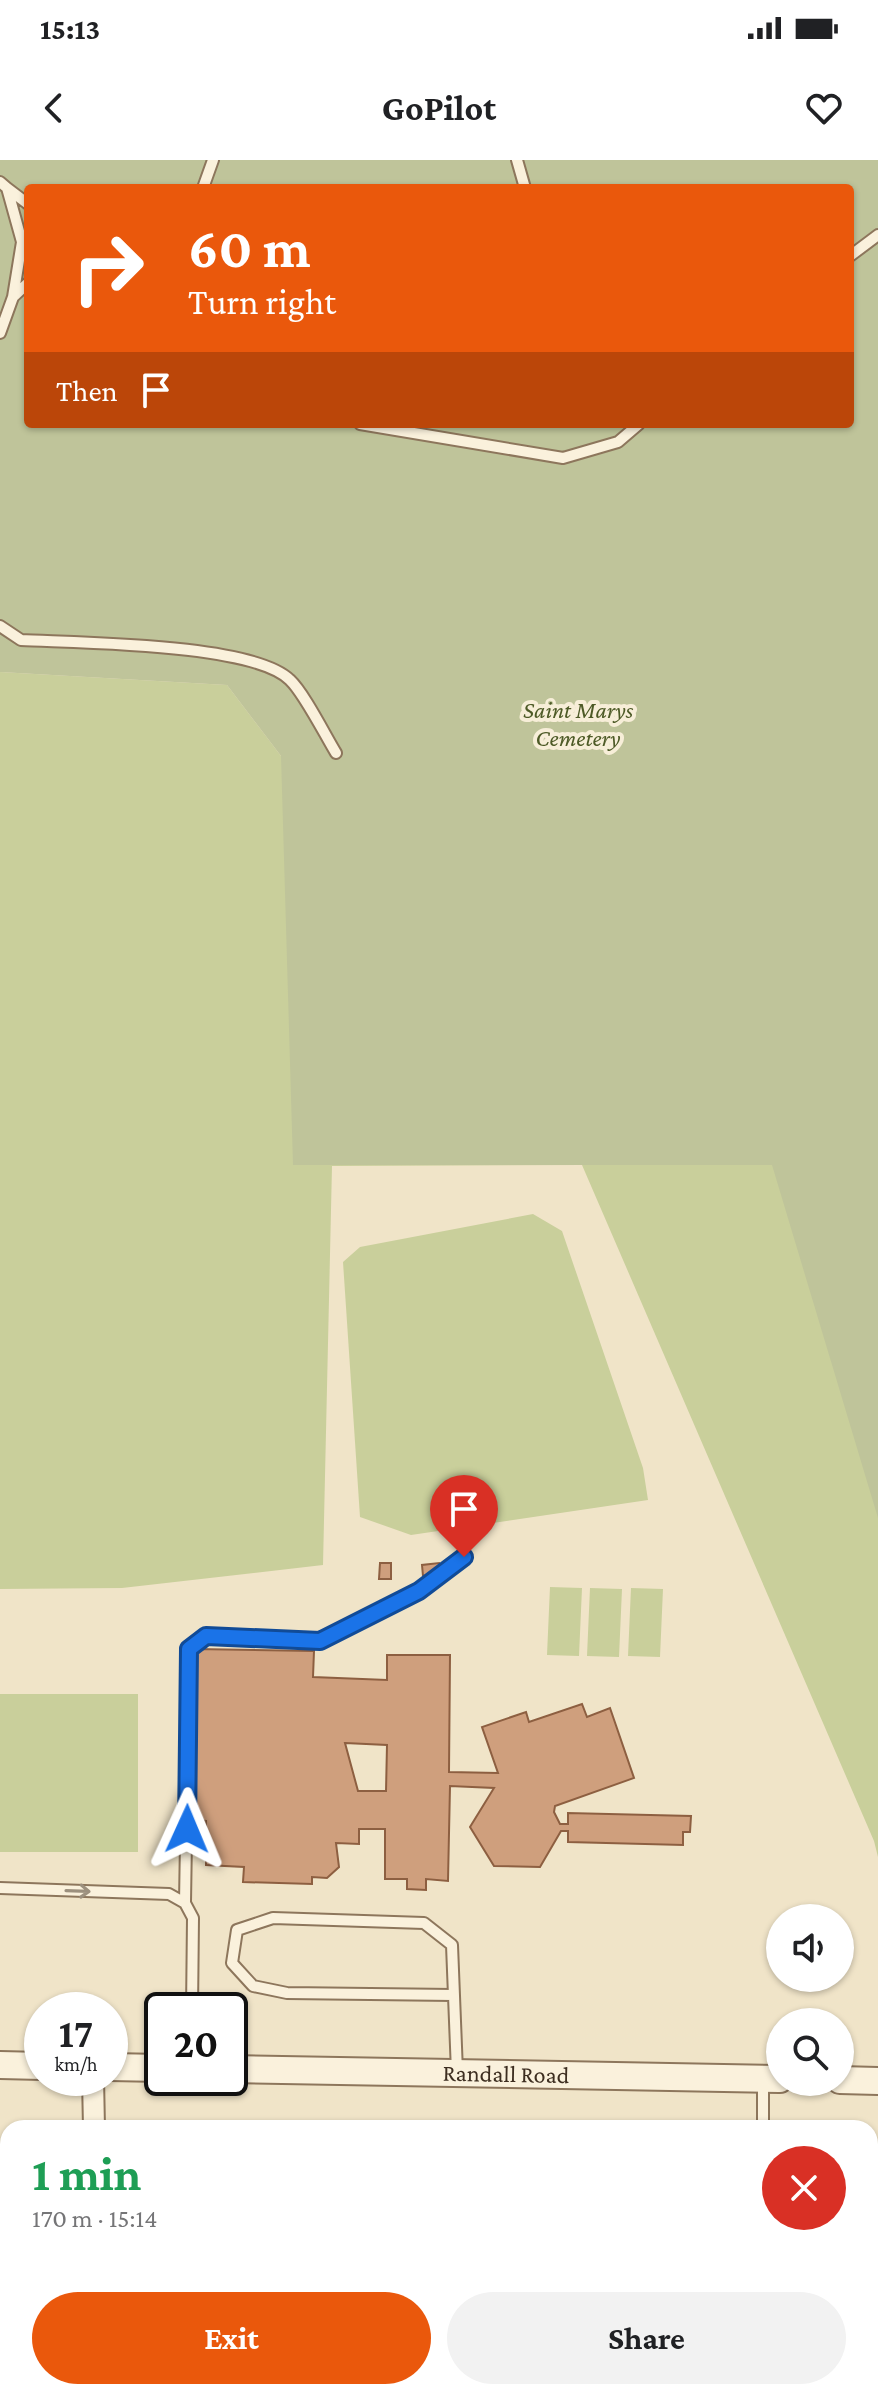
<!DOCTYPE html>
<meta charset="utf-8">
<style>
body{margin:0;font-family:"Crimson Pro",serif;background:#f2f2f2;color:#202124;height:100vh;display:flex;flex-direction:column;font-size:30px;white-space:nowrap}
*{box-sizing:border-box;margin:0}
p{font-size:26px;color:#757577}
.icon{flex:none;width:44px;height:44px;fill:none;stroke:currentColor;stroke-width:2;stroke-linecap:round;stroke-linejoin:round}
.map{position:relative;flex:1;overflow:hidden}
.drawer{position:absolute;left:0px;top:1960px;width:878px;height:280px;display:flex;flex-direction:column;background:#fff;border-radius:24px 24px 0 0;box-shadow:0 2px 6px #0004}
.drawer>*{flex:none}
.guide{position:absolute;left:24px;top:24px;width:830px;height:244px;border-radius:8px;box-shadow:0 2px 6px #0004;background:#ea580c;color:#fff;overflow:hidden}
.buttons{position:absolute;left:766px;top:1744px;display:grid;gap:16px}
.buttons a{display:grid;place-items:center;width:88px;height:88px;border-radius:50%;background:#fff;box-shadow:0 2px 6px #0004;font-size:40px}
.speed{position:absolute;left:24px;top:1832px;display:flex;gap:16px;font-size:40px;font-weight:700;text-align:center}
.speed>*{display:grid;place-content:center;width:104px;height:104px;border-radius:50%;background:#fff;box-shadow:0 2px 6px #0004;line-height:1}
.speed small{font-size:20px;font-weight:400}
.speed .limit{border:4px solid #111;border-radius:12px;background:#fff;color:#111}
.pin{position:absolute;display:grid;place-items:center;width:68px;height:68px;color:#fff;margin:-82px -34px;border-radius:50% 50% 50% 0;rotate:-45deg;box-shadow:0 0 8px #0007}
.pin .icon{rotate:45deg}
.me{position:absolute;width:88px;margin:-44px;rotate:1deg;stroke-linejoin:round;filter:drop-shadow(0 0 6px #0008)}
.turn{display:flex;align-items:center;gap:28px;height:168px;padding:0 32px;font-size:36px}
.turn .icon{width:104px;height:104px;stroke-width:2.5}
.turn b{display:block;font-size:56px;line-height:68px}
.then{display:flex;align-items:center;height:76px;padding:0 32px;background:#0003;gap:16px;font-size:30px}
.round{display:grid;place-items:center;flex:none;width:84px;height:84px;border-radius:42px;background:#f2f2f2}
.head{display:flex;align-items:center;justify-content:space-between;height:136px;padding:0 32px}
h1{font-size:48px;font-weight:700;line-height:60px;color:#1e9e55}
.action{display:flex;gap:16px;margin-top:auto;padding:16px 32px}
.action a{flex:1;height:92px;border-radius:48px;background:#ea580c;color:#fff;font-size:32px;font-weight:700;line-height:92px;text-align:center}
.action a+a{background:#f2f2f2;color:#202124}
.status{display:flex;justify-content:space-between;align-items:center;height:56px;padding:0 40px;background:#fff;direction:ltr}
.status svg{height:22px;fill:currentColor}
header{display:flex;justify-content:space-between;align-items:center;height:104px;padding:0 32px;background:#fff;font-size:36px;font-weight:700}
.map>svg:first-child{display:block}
.green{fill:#c9cf9b}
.cemetery{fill:#bfc49a;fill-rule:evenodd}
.building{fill:#cf9f7d;stroke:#8d5f41;stroke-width:2;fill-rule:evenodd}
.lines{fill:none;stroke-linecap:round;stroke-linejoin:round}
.service-casing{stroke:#8d765c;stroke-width:14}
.minor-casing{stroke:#8d765c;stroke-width:24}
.tertiary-casing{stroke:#8d765c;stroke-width:30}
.service{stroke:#faf1dc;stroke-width:10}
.minor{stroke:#faf1dc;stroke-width:20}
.tertiary{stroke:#faf1dc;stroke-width:26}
.oneway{stroke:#9c907e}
.route-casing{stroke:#114b97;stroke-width:20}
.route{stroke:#1a73e8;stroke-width:14}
.labels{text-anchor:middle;stroke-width:8;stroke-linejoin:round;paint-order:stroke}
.park-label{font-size:24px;font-style:italic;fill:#4d5a26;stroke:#f7eed8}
.street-label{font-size:24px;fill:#3d2e20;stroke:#f7eed8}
</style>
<div class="status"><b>15:13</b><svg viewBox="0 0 49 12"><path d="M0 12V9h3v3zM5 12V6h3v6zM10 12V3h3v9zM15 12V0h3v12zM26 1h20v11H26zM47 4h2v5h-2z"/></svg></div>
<header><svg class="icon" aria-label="back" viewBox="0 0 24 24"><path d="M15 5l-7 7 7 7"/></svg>GoPilot<svg class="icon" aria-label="heart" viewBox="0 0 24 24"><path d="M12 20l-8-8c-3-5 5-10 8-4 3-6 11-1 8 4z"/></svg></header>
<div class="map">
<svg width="878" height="2240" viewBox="0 0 878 2240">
<rect width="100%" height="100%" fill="#f0e4c8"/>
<path class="green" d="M878,0V1697L874,1681L582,1005L332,1006L323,1405L122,1428L0,1429V512L227,525L281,596L850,264V28Z
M533,1054L562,1071L643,1308L648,1340L411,1375L360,1357L343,1102L360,1087Z
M550,1427L582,1428L579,1496L547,1495Z
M590,1428L622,1429L619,1497L587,1496Z
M631,1428L663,1429L660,1497L628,1496Z
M0,1534H138V1692H0Z"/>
<path class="cemetery" d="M0,0H878V1358L772,1005H293L281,596L227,525L0,512ZM28,28H850V264H28Z"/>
<path class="building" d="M380,1403H391V1419H379Z
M439,1403L440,1413L423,1416L422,1405Z
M195,1489L314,1491L313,1517L387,1520V1495H450L449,1612L498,1613L482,1567L526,1552L529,1562L582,1544L587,1557L610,1548L634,1618L555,1646L554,1652L560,1664H568V1653L691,1656L690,1672H683V1685L568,1682V1671H561L540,1707L494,1706L470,1667L494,1628L450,1626L448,1721L426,1719V1730L407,1729V1719H385V1669H359V1684L336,1683L339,1707L327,1718L312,1717V1724L243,1722L244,1707L206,1705V1661L194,1660ZM345,1583L387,1585L386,1631H358Z
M725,1962H744V1968H724Z
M0,1993H8V2056H0Z
M0,2104H8V2167H0Z
M878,2148V2240H843L840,2232H870V2151Z
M0,2232H38L39,2240H0Z
M155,2232H192V2240H135L155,2238Z"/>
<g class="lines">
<g class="service-casing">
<path id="service" d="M517,0L525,28
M0,22L7,28L22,82L13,137L0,173
M7,28L28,44
M203,28L213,0
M850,96L878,75
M13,137L28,123
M360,264L563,298L618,282L639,264
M0,466L21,480C77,483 253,483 290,520C304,533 325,575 336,593
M0,1728L169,1734L185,1743L193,1758L192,1850
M185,1743L189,1489L206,1476L320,1481L419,1431L464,1397
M453,1835L287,1833L253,1826L232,1803L237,1770L273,1758L424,1763L452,1785L457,1912
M763,1920V1968"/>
</g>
<g class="minor-casing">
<path id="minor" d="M93,1918L94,1968
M93,2240V2232"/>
</g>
<g class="tertiary-casing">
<g id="tertiary">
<path d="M0,1905L42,1906"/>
<path d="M110,1907L162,1908"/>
<path id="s1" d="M230,1909L780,1919"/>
<path d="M840,1920L878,1921"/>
</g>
</g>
<use href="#service" class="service"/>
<use href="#minor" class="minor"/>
<use href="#tertiary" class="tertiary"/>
</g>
<defs><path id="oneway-shaft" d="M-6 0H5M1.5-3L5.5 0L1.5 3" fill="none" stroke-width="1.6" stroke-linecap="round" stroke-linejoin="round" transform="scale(2)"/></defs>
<use class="oneway" href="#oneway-shaft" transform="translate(78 1731) rotate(2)"/>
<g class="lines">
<g class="route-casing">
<path id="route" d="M187,1669L189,1489L206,1476L320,1481L419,1431L464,1397"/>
</g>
<use href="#route" class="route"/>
</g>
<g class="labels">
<g class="park-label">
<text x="578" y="558">Saint Marys<tspan x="578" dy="28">Cemetery</tspan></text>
</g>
<g class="street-label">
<text dy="8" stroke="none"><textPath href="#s1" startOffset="276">Randall Road</textPath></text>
</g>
</g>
</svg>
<div class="buttons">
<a><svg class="icon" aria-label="sound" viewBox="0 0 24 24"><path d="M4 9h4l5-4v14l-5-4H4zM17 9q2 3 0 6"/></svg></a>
<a><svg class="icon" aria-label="search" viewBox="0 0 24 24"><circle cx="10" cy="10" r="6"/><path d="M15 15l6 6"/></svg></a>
</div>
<div class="speed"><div>17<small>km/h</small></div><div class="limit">20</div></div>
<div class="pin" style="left:464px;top:1397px;background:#d93025"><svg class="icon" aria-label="arrive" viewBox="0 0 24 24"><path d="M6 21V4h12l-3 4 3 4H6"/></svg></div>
<svg class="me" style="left:187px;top:1669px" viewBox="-20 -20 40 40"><path d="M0-17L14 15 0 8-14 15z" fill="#1a73e8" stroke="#fff" stroke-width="4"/></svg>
<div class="guide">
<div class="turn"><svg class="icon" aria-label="right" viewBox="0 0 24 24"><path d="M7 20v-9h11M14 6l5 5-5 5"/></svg><div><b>60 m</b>Turn right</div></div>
<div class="then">Then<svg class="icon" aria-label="arrive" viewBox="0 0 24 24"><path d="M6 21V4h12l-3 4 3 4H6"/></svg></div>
</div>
<section class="drawer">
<div class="head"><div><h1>1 min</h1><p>170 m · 15:14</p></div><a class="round" style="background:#d93025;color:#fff"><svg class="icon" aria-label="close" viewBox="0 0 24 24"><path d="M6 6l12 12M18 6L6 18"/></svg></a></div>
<div class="action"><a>Exit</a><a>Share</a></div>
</section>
</div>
